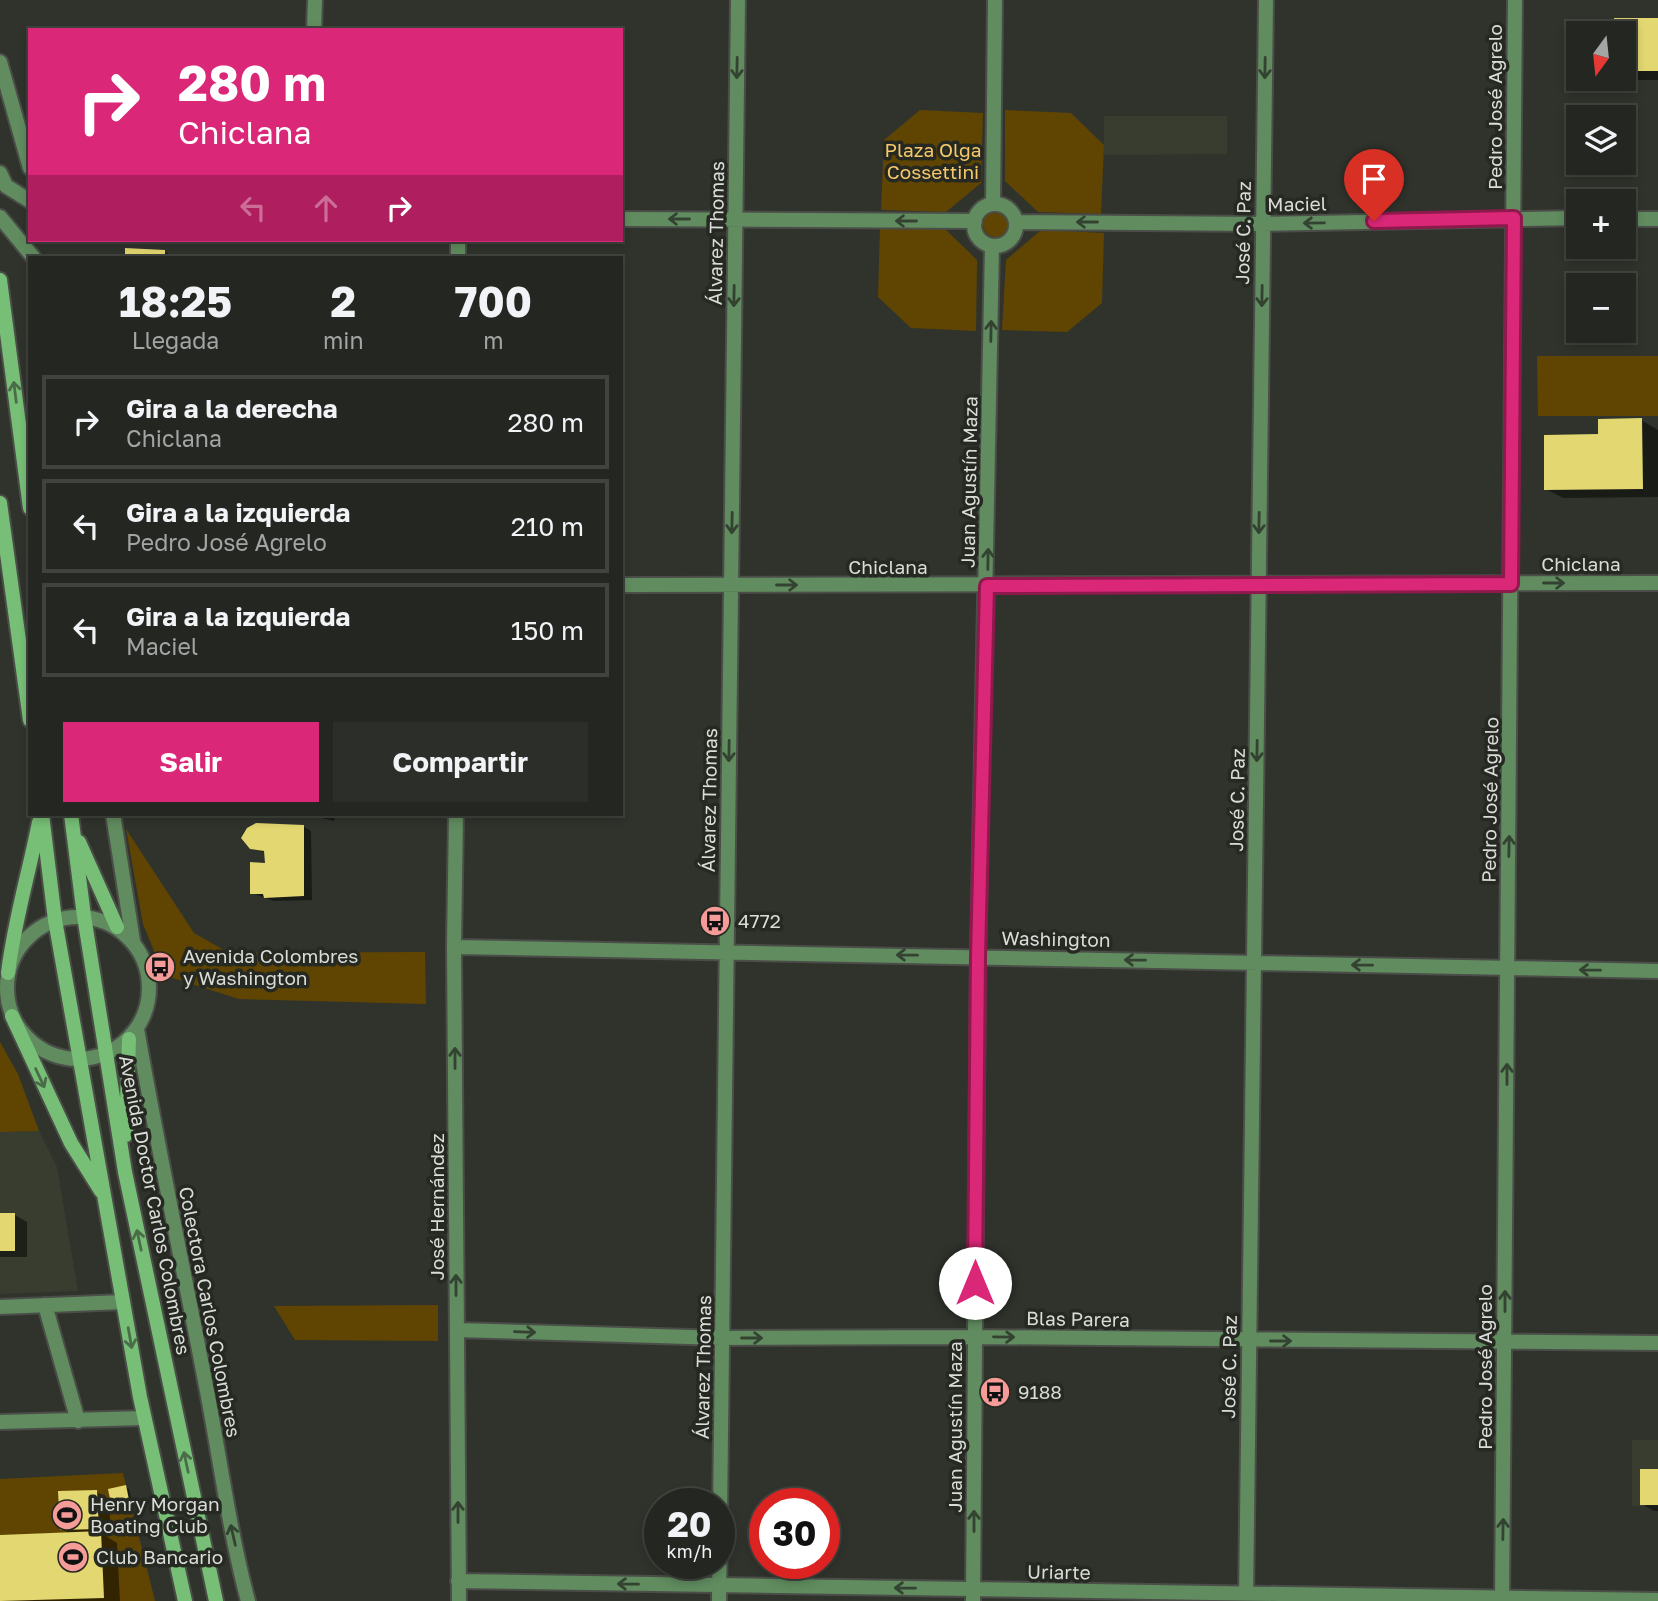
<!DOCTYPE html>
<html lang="es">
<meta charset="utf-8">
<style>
body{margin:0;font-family:"Golos Text",sans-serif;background:#2c2e2a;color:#f1f3f6;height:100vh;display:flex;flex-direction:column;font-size:26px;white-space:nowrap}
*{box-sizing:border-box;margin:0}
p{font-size:23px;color:#a3a5a5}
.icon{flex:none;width:38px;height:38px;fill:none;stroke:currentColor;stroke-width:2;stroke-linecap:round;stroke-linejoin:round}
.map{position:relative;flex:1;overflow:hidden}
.details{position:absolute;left:28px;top:256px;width:595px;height:560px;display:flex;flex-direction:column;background:#242621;border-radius:0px;box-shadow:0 4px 10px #0003,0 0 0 2px #41433f}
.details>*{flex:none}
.hud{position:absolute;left:28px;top:28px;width:595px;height:214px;border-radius:0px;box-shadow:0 4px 10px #0003,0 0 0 2px #41433f;background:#db2777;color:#fff;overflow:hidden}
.needle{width:46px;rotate:195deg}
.fabs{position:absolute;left:1566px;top:21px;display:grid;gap:14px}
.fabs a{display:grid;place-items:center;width:70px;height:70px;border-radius:0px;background:#242621;box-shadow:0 4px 10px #0003,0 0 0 2px #41433f;font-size:35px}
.speed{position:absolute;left:644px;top:1488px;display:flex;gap:14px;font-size:35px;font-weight:700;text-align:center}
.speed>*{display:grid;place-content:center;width:91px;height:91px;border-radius:50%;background:#242621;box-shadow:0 4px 10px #0003,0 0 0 2px #41433f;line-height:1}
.speed small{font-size:18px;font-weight:400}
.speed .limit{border:10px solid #d22;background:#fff;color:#111}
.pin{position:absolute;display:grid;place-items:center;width:60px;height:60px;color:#fff;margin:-72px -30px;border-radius:50% 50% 50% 0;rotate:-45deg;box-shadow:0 0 7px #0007}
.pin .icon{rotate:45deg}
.me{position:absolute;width:77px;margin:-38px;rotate:0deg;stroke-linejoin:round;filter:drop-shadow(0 0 5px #0008)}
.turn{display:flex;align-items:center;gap:24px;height:147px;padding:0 35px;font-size:32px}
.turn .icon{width:91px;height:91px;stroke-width:2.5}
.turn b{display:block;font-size:49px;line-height:60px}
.lanes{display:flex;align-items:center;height:66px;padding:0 35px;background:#0003;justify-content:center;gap:35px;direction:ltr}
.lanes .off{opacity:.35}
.eta{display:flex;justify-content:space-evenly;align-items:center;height:119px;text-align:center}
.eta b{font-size:42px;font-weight:700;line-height:49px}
.cta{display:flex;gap:14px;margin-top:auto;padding:14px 35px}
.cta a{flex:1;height:80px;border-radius:0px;background:#db2777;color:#fff;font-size:28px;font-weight:700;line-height:80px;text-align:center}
.cta a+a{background:#2c2e2a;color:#f1f3f6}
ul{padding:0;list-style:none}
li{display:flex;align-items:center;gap:21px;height:94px;margin:0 14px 10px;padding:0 21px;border:4px solid #41433f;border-radius:0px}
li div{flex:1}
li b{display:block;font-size:26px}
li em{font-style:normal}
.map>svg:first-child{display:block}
.built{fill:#383d30}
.green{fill:#604502}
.shadow{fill:#0007}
.building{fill:#e2d770}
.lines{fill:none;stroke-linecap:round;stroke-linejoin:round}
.minor-casing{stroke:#4b4e48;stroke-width:18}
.secondary-casing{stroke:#4b4e48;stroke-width:18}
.minor{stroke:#608c5f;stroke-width:14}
.secondary{stroke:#77bf76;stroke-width:14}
.oneway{stroke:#344231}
.oneway2{stroke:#4a6c48}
.route-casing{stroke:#8e194d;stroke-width:18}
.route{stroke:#db2777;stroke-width:12}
.labels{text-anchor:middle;stroke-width:7;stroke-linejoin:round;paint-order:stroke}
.street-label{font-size:19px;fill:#dadcd8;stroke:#262922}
.park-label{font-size:19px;fill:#f7c869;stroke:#262922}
.poi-label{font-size:19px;fill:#dadcd8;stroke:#262922;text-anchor:start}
</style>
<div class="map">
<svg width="1658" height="1601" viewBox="0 0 1658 1601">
<rect width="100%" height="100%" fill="#30332c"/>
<path class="built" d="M1104,116H1227V154L1104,155Z
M39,1131L57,1167L78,1291L0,1294V1132Z
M1632,1440H1658V1506H1632Z"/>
<path class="green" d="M920,110L983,113L981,183L946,212L881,210L884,140Z
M1005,110L1071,113L1104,145L1101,214L1038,212L1005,181Z
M983 224a13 13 0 1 1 26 0a13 13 0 1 1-26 0Z
M880,227L944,228L977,260L976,331L911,328L878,297Z
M1041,230L1104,233L1102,303L1067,332L1002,330L1006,260Z
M1537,356H1658V416H1538Z
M126,829L194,933L229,953L425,952L426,1004L239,999L164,975L143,924Z
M0,1042L18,1074L39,1131L0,1132Z
M438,1305V1341L295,1340L274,1306Z
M123,1473L155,1601H0V1479Z"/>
<path class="shadow" d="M1616,20H1658V80H1633L1624,75V33H1616Z
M127,250L165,252L175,257H127Z
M1641,420L1658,430V497L1563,498L1546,489L1600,436Z
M306,814H336L334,821Z
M304,827L311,831L312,900L274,901L252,893L267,865L266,853L251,847Z
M0,1214L15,1215L27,1222V1257H0Z
M1658,1471V1511H1654L1642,1504Z
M126,1487L129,1489L132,1501L116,1505L113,1503Z
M97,1492L109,1499L111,1535H104L117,1543L120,1601H0V1537L70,1534L62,1529Z"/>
<path class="building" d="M1614,18H1658V71H1624V33H1614Z
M125,248L165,250V257H125Z
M1642,418L1643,489L1544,490V435L1598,434V419Z
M256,823L304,825V896L264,898L263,894H250V862L265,863L264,851L250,849L241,838L247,828Z
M0,1213H15V1251H0Z
M1640,1469H1658V1505H1640Z
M126,1485L129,1500L111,1504L108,1489Z
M97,1490L99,1529L60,1530L58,1491Z
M101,1531L104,1598L0,1601V1535Z"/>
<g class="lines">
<g class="minor-casing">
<path id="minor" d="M314,30L315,0
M0,62L30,168
M0,173L6,186L30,201
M993,204L995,0
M974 225a21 21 0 1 1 42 0a21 21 0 1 1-42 0Z
M0,217L33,257
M621,219L975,221
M1624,219H1658
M1016,222L1262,224L1578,218
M458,240V257
M621,585L1658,583
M113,814L133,941
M456,814L454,947L459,1601
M7 988a71 71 0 1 1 142 0a71 71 0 1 1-142 0Z
M454,947L1658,971
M137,1029C158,1149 183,1267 206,1386C220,1458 229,1530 248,1601
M45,1305L78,1421
M0,1307L123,1302
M457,1330L722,1338L975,1337L1658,1343
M0,1422L144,1418
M458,1581L1658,1600
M719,1601L738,0
M973,1601L978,957L992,246
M1246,1601L1266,0
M1502,1601L1515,0"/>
</g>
<g class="secondary-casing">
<path id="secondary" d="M0,280L30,508
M0,503L30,720
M42,814L55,920L140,1397L185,1601
M71,814L84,916L125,1172L216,1601
M79,842L117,927
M8,973C14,922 29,873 39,822
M12,1016L71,1143L101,1191
M126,1135L129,1039"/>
</g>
<use href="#minor" class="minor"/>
<use href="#secondary" class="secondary"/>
</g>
<defs><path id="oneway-shaft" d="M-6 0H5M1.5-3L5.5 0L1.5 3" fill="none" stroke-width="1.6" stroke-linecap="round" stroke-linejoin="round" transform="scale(1.75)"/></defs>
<g class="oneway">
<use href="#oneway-shaft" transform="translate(737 68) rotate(91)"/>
<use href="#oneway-shaft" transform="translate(1265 68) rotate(91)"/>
<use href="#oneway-shaft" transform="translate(679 219) rotate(-180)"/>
<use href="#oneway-shaft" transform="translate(906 221) rotate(-180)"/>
<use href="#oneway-shaft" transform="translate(1087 222) rotate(-180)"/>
<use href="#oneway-shaft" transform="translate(1314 223) rotate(179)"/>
<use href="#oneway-shaft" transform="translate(734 296) rotate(91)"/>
<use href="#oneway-shaft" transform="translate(1262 296) rotate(91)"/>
<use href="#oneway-shaft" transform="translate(991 331) rotate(-89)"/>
<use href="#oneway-shaft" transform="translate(732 523) rotate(91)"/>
<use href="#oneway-shaft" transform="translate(1259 523) rotate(91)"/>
<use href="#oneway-shaft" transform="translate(988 559) rotate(-89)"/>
<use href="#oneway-shaft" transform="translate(1554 583)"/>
<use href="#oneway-shaft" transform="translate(787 585)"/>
<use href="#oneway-shaft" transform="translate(729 751) rotate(91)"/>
<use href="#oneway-shaft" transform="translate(1257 751) rotate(91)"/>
<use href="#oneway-shaft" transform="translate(1509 846) rotate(-89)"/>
<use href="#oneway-shaft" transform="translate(907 955) rotate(-179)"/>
<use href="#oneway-shaft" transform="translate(1135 960) rotate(-179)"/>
<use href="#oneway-shaft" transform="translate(1362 965) rotate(-179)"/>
<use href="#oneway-shaft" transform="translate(1590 970) rotate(-179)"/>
<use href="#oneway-shaft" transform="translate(455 1058) rotate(-90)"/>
<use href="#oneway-shaft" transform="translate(1507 1074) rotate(-90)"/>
<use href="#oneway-shaft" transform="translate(456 1285) rotate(-90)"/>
<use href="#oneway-shaft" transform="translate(1505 1301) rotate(-90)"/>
<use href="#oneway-shaft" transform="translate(525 1332) rotate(2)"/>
<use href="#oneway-shaft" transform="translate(1004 1337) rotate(1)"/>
<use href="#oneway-shaft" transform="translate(752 1338)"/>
<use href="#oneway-shaft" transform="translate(1281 1341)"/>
<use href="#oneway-shaft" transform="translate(458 1512) rotate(-90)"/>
<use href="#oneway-shaft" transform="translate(974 1521) rotate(-90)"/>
<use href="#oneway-shaft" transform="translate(1503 1529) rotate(-89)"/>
<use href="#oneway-shaft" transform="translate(233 1535) rotate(-103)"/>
<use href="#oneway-shaft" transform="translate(628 1584) rotate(-179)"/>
<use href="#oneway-shaft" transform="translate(905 1588) rotate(-179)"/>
</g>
<g class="oneway2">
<use href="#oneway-shaft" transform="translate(15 392) rotate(-97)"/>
<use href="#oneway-shaft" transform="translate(40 1078) rotate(65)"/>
<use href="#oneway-shaft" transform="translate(139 1240) rotate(-102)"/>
<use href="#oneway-shaft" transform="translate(130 1338) rotate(80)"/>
<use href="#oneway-shaft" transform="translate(186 1462) rotate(-102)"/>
</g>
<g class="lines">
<g class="route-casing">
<path id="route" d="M975,1283L978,957L987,586L1511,584L1514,218L1374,221"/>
</g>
<use href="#route" class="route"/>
</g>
<defs>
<g id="bus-disc" transform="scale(1.575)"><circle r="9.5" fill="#f59b98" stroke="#262922"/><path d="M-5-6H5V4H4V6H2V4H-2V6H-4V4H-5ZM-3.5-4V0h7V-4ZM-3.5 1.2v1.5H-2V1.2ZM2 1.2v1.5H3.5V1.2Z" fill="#111"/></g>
<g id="stadium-disc" transform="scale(1.575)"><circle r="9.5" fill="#f59b98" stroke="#262922"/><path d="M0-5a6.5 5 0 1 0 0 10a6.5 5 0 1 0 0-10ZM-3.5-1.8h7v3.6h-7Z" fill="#111"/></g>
</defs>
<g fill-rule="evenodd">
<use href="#bus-disc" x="715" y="921"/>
<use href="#bus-disc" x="160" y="967"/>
<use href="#bus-disc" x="995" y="1392"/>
<use href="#stadium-disc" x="67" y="1515"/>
<use href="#stadium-disc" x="73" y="1557"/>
</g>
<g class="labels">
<g class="street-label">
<text transform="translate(1495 107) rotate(-90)" y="7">Pedro José Agrelo</text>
<text transform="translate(1297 204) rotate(-1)" y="7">Maciel</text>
<text transform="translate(716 233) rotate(-89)" y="7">Álvarez Thomas</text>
<text transform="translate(1243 233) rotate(-89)" y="7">José C. Paz</text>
<text transform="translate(969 482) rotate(-89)" y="7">Juan Agustín Maza</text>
<text x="1581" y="571">Chiclana</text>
<text x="888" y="574">Chiclana</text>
<text transform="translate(709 800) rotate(-89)" y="7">Álvarez Thomas</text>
<text transform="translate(1237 800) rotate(-89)" y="7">José C. Paz</text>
<text transform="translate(1490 800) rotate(-89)" y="7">Pedro José Agrelo</text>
<text transform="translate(1056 939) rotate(1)" y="7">Washington</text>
<text transform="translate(155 1205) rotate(79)" y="7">Avenida Doctor Carlos Colombres</text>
<text transform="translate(437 1207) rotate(-90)" y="7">José Hernández</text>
<text transform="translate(210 1312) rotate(79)" y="7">Colectora Carlos Colombres</text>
<text transform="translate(1078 1319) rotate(1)" y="7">Blas Parera</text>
<text transform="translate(703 1367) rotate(-89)" y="7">Álvarez Thomas</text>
<text transform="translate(1229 1367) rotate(-89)" y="7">José C. Paz</text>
<text transform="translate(1485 1367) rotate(-90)" y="7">Pedro José Agrelo</text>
<text transform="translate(955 1427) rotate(-90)" y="7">Juan Agustín Maza</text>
<text transform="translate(1059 1572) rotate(1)" y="7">Uriarte</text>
</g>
<g class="park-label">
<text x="933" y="157">Plaza Olga<tspan x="933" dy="22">Cossettini</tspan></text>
</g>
<g class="poi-label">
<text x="738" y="928">4772</text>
<text x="183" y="963">Avenida Colombres<tspan x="183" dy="22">y Washington</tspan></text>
<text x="1018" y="1399">9188</text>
<text x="90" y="1511">Henry Morgan<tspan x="90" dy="22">Boating Club</tspan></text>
<text x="96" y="1564">Club Bancario</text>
</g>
</g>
</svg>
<div class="fabs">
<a><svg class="needle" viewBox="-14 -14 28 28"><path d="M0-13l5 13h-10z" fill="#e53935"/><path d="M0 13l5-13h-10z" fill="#a3a5a5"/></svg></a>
<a><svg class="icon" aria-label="layers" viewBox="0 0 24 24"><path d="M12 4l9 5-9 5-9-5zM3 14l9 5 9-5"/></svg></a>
<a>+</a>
<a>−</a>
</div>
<div class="speed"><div>20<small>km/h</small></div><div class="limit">30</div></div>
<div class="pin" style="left:1374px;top:221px;background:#d93025"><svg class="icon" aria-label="arrive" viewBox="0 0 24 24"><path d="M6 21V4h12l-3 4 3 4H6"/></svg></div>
<svg class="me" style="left:975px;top:1283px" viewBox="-20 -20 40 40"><circle r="19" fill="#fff"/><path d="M0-13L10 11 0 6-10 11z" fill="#db2777"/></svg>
<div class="hud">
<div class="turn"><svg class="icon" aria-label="right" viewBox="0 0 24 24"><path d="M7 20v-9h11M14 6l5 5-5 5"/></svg><div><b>280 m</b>Chiclana</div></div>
<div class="lanes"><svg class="icon off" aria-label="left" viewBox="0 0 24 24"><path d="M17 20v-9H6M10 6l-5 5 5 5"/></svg><svg class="icon off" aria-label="ahead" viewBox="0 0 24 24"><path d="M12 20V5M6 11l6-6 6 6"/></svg><svg class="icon" aria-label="right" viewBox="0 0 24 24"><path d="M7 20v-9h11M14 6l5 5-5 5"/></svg></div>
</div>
<section class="details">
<div class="eta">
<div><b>18:25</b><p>Llegada</p></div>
<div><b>2</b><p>min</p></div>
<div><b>700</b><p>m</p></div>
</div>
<ul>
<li><svg class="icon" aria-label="right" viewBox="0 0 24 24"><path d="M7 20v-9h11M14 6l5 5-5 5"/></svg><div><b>Gira a la derecha</b><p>Chiclana</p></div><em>280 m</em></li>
<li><svg class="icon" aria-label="left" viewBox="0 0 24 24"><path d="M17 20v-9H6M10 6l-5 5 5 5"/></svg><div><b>Gira a la izquierda</b><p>Pedro José Agrelo</p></div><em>210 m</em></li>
<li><svg class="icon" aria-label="left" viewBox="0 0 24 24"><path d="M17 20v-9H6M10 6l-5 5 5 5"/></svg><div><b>Gira a la izquierda</b><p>Maciel</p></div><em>150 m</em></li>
</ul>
<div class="cta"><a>Salir</a><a>Compartir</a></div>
</section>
</div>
